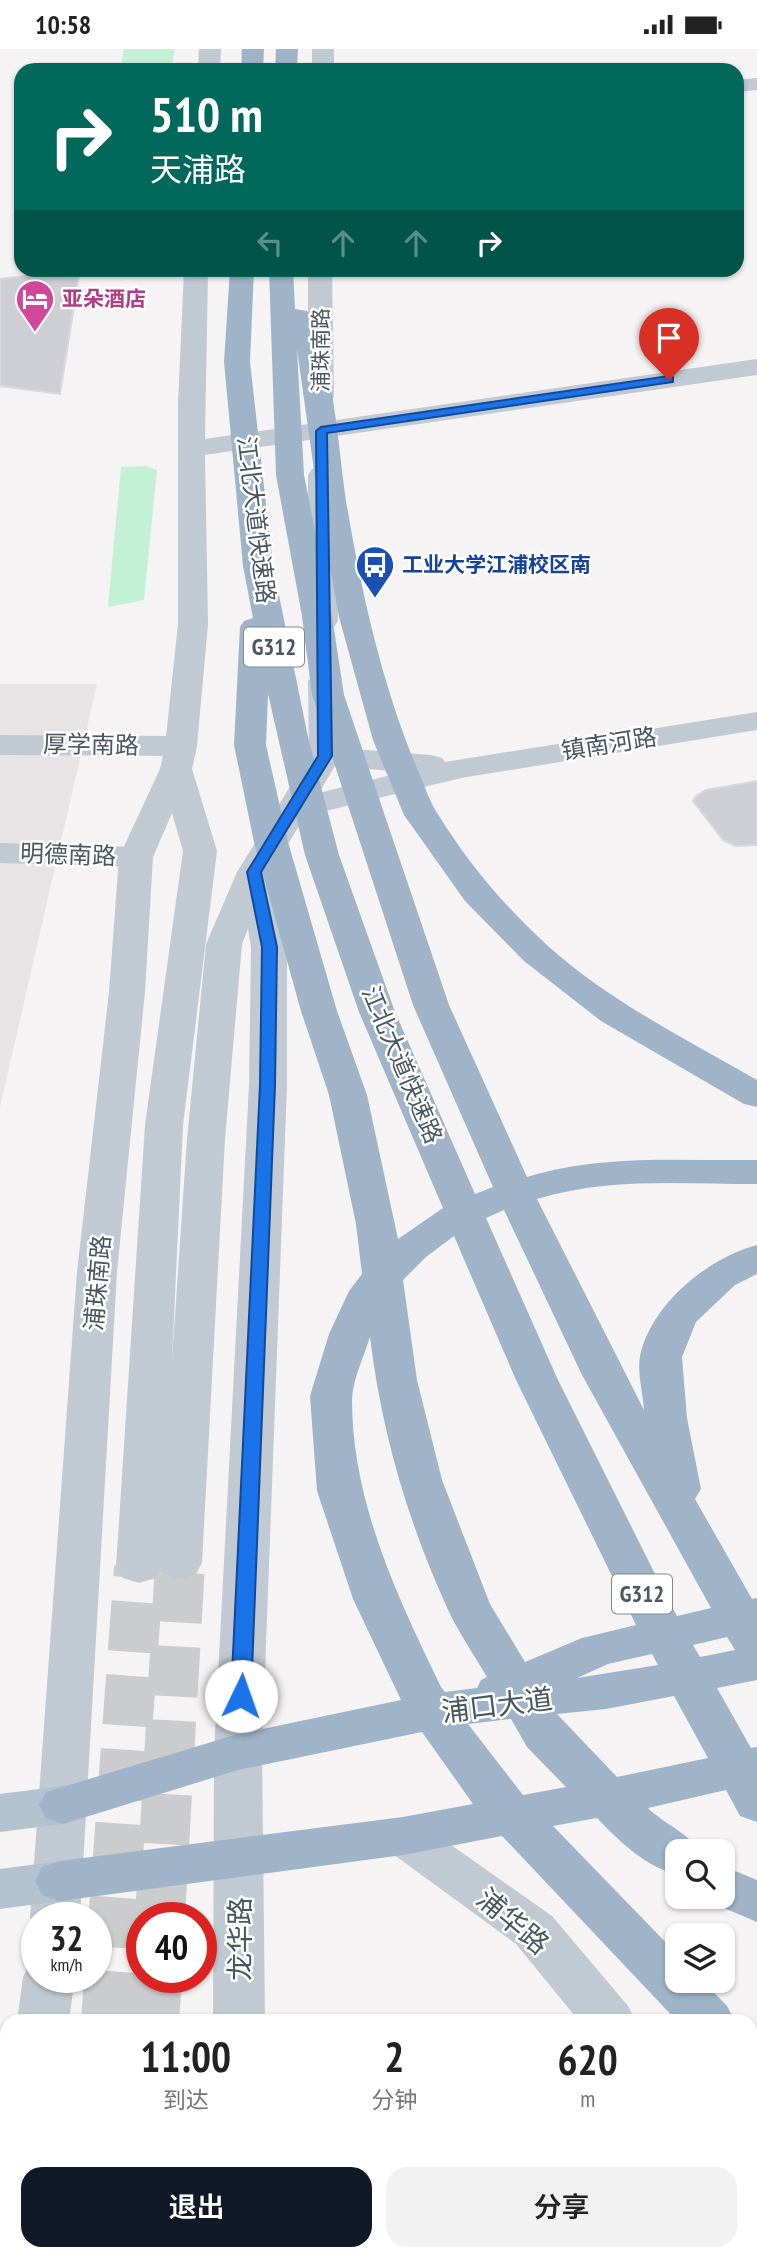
<!DOCTYPE html>
<html lang="zh">
<meta charset="utf-8">
<style>
body{margin:0;font-family:"PT Sans Narrow","Noto Sans SC",sans-serif;background:#f2f2f2;color:#222;height:100vh;display:flex;flex-direction:column;font-size:26px;white-space:nowrap}
*{box-sizing:border-box;margin:0}
p{font-size:23px;color:#767676}
.icon{flex:none;width:38px;height:38px;fill:none;stroke:currentColor;stroke-width:2;stroke-linecap:round;stroke-linejoin:round}
.map{position:relative;flex:1;overflow:hidden}
.drawer{position:absolute;left:0px;top:1965px;width:758px;height:247px;display:flex;flex-direction:column;background:#fff;border-radius:21px 21px 0 0;box-shadow:0 2px 5px #0004}
.drawer>*{flex:none}
.banner{position:absolute;left:14px;top:14px;width:730px;height:214px;border-radius:21px;box-shadow:0 2px 5px #0004;background:#00695c;color:#fff;overflow:hidden}
.controls{position:absolute;left:665px;top:1790px;display:grid;gap:14px}
.controls a{display:grid;place-items:center;width:70px;height:70px;border-radius:14px;background:#fff;box-shadow:0 2px 5px #0004;font-size:35px}
.speed{position:absolute;left:21px;top:1853px;display:flex;gap:14px;font-size:35px;font-weight:700;text-align:center}
.speed>*{display:grid;place-content:center;width:91px;height:91px;border-radius:50%;background:#fff;box-shadow:0 2px 5px #0004;line-height:1}
.speed small{font-size:18px;font-weight:400}
.speed .limit{border:10px solid #d22;background:#fff;color:#111}
.pin{position:absolute;display:grid;place-items:center;width:60px;height:60px;color:#fff;margin:-72px -30px;border-radius:50% 50% 50% 0;rotate:-45deg;box-shadow:0 0 7px #0007}
.pin .icon{rotate:45deg}
.me{position:absolute;width:77px;margin:-38px;rotate:3deg;stroke-linejoin:round;filter:drop-shadow(0 0 5px #0008)}
.turn{display:flex;align-items:center;gap:24px;height:147px;padding:0 21px;font-size:32px}
.turn .icon{width:91px;height:91px;stroke-width:2.5}
.turn b{display:block;font-size:49px;line-height:60px}
.lanes{display:flex;align-items:center;height:66px;padding:0 21px;background:#0003;justify-content:center;gap:35px;direction:ltr}
.lanes .off{opacity:.35}
.eta{display:flex;justify-content:space-evenly;align-items:center;height:119px;text-align:center}
.eta b{font-size:42px;font-weight:600;line-height:49px}
.button{display:flex;gap:14px;margin-top:auto;padding:14px 21px}
.button a{flex:1;height:80px;border-radius:21px;background:#111827;color:#fff;font-size:28px;font-weight:600;line-height:80px;text-align:center}
.button a+a{background:#f2f2f2;color:#222}
.status{display:flex;justify-content:space-between;align-items:center;height:49px;padding:0 35px;background:#fff;direction:ltr}
.status svg{height:19px;fill:currentColor}
.map>svg:first-child{display:block}
.education{fill:#e6e4e5}
.green{fill:#c3f1d5}
.building{fill:#cdcfd5;stroke:#d7d9de;stroke-width:2}
.lines{fill:none;stroke-linecap:round;stroke-linejoin:round}
.tertiary-tunnel{stroke:#caccce;stroke-width:50;stroke-dasharray:50 24;stroke-linecap:butt}
.minor{fill:#c1cad2;fill-rule:evenodd}
.tertiary{fill:#c1cad2;fill-rule:evenodd}
.primary{fill:#b3c2d1;fill-rule:evenodd}
.trunk{fill:#9fb4c9;fill-rule:evenodd}
.route{fill:#1a73e8;stroke:#114b97;stroke-width:2}
.labels{text-anchor:middle;stroke-width:5;stroke-linejoin:round;paint-order:stroke}
.far-hotel-label{font-size:21px;font-weight:bold;fill:#b23c85;stroke:#fff;text-anchor:start}
.far-street-label{font-size:21px;fill:#4a5661;stroke:#fff}
.far-transit-label{font-size:21px;font-weight:bold;fill:#164399;stroke:#fff;text-anchor:start}
.shield{fill:#fff;stroke:#808990;stroke-width:2}
.shield-label{font-size:23px;font-weight:bold;fill:#4a5661}
.street-label{font-size:24px;fill:#4a5661;stroke:#fff}
.near-street-label{font-size:28px;fill:#4a5661;stroke:#fff}
</style>
<div class="status"><b>10:58</b><svg viewBox="0 0 49 12"><path d="M0 12V9h3v3zM5 12V6h3v6zM10 12V3h3v9zM15 12V0h3v12zM26 1h20v11H26zM47 4h2v5h-2z"/></svg></div>
<div class="map">
<svg width="757" height="2211" viewBox="0 0 757 2211">
<rect width="100%" height="100%" fill="#f5f3f3"/>
<path class="education" d="M0,635H97L0,1058Z"/>
<path class="green" d="M124,0H175L171,21H120Z
M146,417L157,421L144,551L108,558L121,418Z"/>
<path class="building" d="M80,220L60,345L0,337V230Z
M757,732V796L735,797L723,791L693,752L696,747L706,741Z"/>
<g class="lines">
<path class="tertiary-tunnel" d="M160,1869L180,1514
M106,1972L139,1518
M154,1972L157,1928"/>
<path class="minor" d="M757,29V41L737,43V31Z
M0,686L181,687L192,690L197,697L192,704L181,707L0,706Z
M0,794L136,798L148,801L153,808L148,815L136,818L0,814Z"/>
<path class="tertiary" d="M199,0H221L220,21H198Z
M312,0H334V21H312Z
M184,220H208L205,390L757,310V326L205,406L208,575L197,697L192,720L217,802L183,1076L172,1311L187,1090L206,895L237,823L309,707L308,632L313,625L324,623L335,625L340,632L341,699L431,706L442,709L445,713L757,663V681L461,729L305,767L271,823L287,898V1036L262,1703L265,1972H213L214,1703L249,1036L251,898L248,880L242,895L225,1090L202,1514L196,1525L180,1530L164,1525L161,1519L155,1529L139,1534L123,1529L116,1518L145,1076L183,802L172,764L153,808L145,943L117,1223L80,1869H37V1882L30,1869L77,1223L109,943L119,808L160,720L165,697L178,575V355ZM335,717L403,723L319,744Z
M308,220H332L334,348L330,354L321,356L312,354L308,348Z
M322,418L332,420L336,426L338,572L334,578L323,581L312,578L308,572V426L312,420Z
M403,1768L420,1774L552,1867L628,1957L636,1972H579L516,1895L386,1800L378,1787L386,1774Z
M37,1911V1928H75L69,1972H17L23,1928L31,1913Z
M751,2116L757,2118V2202L751,2200Z
M7,2184V2205H45L44,2211H0V2187Z
M61,2205H170L169,2211H60Z
M202,2205H258V2211H202Z
M300,2205H359L356,2211H297Z"/>
<path class="primary" d="M63,1737L80,1743L87,1756L80,1769L63,1775L0,1783V1745Z
M60,1812L78,1818L85,1832L78,1846L60,1852L0,1860V1820Z"/>
<path class="trunk" d="M242,0H264L263,21H241Z
M276,0H298L297,21H275Z
M230,220H254L250,313L273,517L308,688L339,806L395,963L475,1145L493,1138L413,956L312,646L302,567L276,426L269,220H293L295,260L307,262C334,301 339,413 348,463C363,551 384,642 419,724C425,738 430,754 439,767C469,815 506,859 548,897C609,952 686,990 757,1031V1058L744,1055L601,972L524,912L465,852L404,766L373,691L339,568L320,464L297,300L304,426L332,567L344,646L449,956L527,1128C601,1105 680,1112 757,1111V1135C684,1135 608,1128 537,1150L644,1361C643,1345 637,1323 640,1307C651,1255 708,1209 757,1196V1225L735,1236L696,1273L682,1308L687,1369L701,1440L695,1450L752,1550L757,1549V1631L717,1639L751,1699L757,1698V1773L740,1767L726,1741L648,1759C664,1775 689,1784 699,1802H677V1826C644,1816 621,1794 597,1769L553,1777L677,1905V1932H703L727,1957L735,1972H677L502,1787L403,1806L60,1852L42,1846L35,1832L42,1818L60,1812L403,1768L473,1755L422,1683L238,1721L63,1775L46,1769L39,1756L46,1743L238,1685L401,1651L353,1550L317,1442L310,1347L329,1285L349,1242L362,1225L356,1175L329,1046L301,962L254,793L234,696L240,578L244,572L253,569L243,517L224,313ZM268,645L305,806L359,963L443,1159L398,1190L367,1046L337,962L288,793L266,696ZM504,1161L582,1326L711,1559L677,1567L668,1551L558,1331L486,1169ZM454,1187L516,1331L636,1576L582,1589L525,1613L490,1555L442,1431L417,1331L403,1231L426,1208ZM370,1288C381,1380 407,1470 445,1554C456,1580 473,1604 487,1628L481,1631L477,1639L445,1643L441,1638C397,1547 352,1453 352,1350C353,1330 364,1307 370,1288ZM727,1588L735,1601L700,1608L693,1596ZM652,1605L658,1616L577,1629L608,1615ZM674,1647L708,1709L617,1728L557,1665L606,1660ZM511,1670L527,1698L566,1738L523,1746L468,1675Z
M723,1817L757,1831V1873L705,1851L704,1848H723Z
M751,1995L757,1997V2046L751,2044Z"/>
</g>
<path class="route" d="M669,327L673,328V333L327,384L332,707L261,823L277,898L275,1036L251,1647L248,1652H234L231,1647L260,1036L262,898L247,823L318,707L316,382L321,378Z"/>
<defs>
<g id="hotel-pin" transform="scale(2.0125)"><path d="M0 17L-7.5 6A9.5 9.5 0 1 1 7.5 6Z" fill="#d1479c" stroke="#fff"/><path d="M-6-4.5h1.5V1H6V5H4.5V3h-9V5H-6ZM-4 0a1.8 1.8 0 1 1 3.6 0ZM.5 0V-2.5h3Q6-2.5 6 0Z" fill="#fff"/></g>
<g id="bus-pin" transform="scale(2.0125)"><path d="M0 17L-7.5 6A9.5 9.5 0 1 1 7.5 6Z" fill="#1a4fb4" stroke="#fff"/><path d="M-5-6H5V4H4V6H2V4H-2V6H-4V4H-5ZM-3.5-4V0h7V-4ZM-3.5 1.2v1.5H-2V1.2ZM2 1.2v1.5H3.5V1.2Z" fill="#fff"/></g>
</defs>
<g fill-rule="evenodd">
<use href="#hotel-pin" x="35" y="250"/>
<use href="#bus-pin" x="375" y="516"/>
</g>
<g class="labels">
<g class="far-hotel-label">
<text x="62" y="257">亚朵酒店</text>
</g>
<g class="far-street-label">
<text transform="translate(321 301) rotate(-90)" y="7">浦珠南路</text>
</g>
<g class="far-transit-label">
<text x="402" y="523">工业大学江浦校区南</text>
</g>
<g class="shield">
<rect x="244" y="578.5" width="60" height="39" rx="5"/>
<rect x="612" y="1525.5" width="60" height="39" rx="5"/>
</g>
<g class="shield-label">
<text x="274" y="606">G312</text>
<text x="642" y="1553">G312</text>
</g>
<g class="street-label">
<text transform="translate(256 471) rotate(83)" y="8">江北大道快速路</text>
<text transform="translate(609 695) rotate(-9)" y="8">镇南河路</text>
<text transform="translate(91 696) rotate(1)" y="8">厚学南路</text>
<text transform="translate(68 806) rotate(2)" y="8">明德南路</text>
<text transform="translate(402 1016) rotate(67)" y="8">江北大道快速路</text>
<text transform="translate(98 1234) rotate(-85)" y="8">浦珠南路</text>
</g>
<g class="near-street-label">
<text transform="translate(497 1656) rotate(-7)" y="10">浦口大道</text>
<text transform="translate(513 1872) rotate(40)" y="10">浦华路</text>
<text transform="translate(240 1890) rotate(-90)" y="10">龙华路</text>
</g>
</g>
</svg>
<div class="controls">
<a><svg class="icon" aria-label="search" viewBox="0 0 24 24"><circle cx="10" cy="10" r="6"/><path d="M15 15l6 6"/></svg></a>
<a><svg class="icon" aria-label="layers" viewBox="0 0 24 24"><path d="M12 4l9 5-9 5-9-5zM3 14l9 5 9-5"/></svg></a>
</div>
<div class="speed"><div>32<small>km/h</small></div><div class="limit">40</div></div>
<div class="pin" style="left:669px;top:331px;background:#d93025"><svg class="icon" aria-label="arrive" viewBox="0 0 24 24"><path d="M6 21V4h12l-3 4 3 4H6"/></svg></div>
<svg class="me" style="left:241px;top:1647px" viewBox="-20 -20 40 40"><circle r="19" fill="#fff"/><path d="M0-13L10 11 0 6-10 11z" fill="#1a73e8"/></svg>
<div class="banner">
<div class="turn"><svg class="icon" aria-label="right" viewBox="0 0 24 24"><path d="M7 20v-9h11M14 6l5 5-5 5"/></svg><div><b>510 m</b>天浦路</div></div>
<div class="lanes"><svg class="icon off" aria-label="left" viewBox="0 0 24 24"><path d="M17 20v-9H6M10 6l-5 5 5 5"/></svg><svg class="icon off" aria-label="ahead" viewBox="0 0 24 24"><path d="M12 20V5M6 11l6-6 6 6"/></svg><svg class="icon off" aria-label="ahead" viewBox="0 0 24 24"><path d="M12 20V5M6 11l6-6 6 6"/></svg><svg class="icon" aria-label="right" viewBox="0 0 24 24"><path d="M7 20v-9h11M14 6l5 5-5 5"/></svg></div>
</div>
<section class="drawer">
<div class="eta">
<div><b>11:00</b><p>到达</p></div>
<div><b>2</b><p>分钟</p></div>
<div><b>620</b><p>m</p></div>
</div>
<div class="button"><a>退出</a><a>分享</a></div>
</section>
</div>
